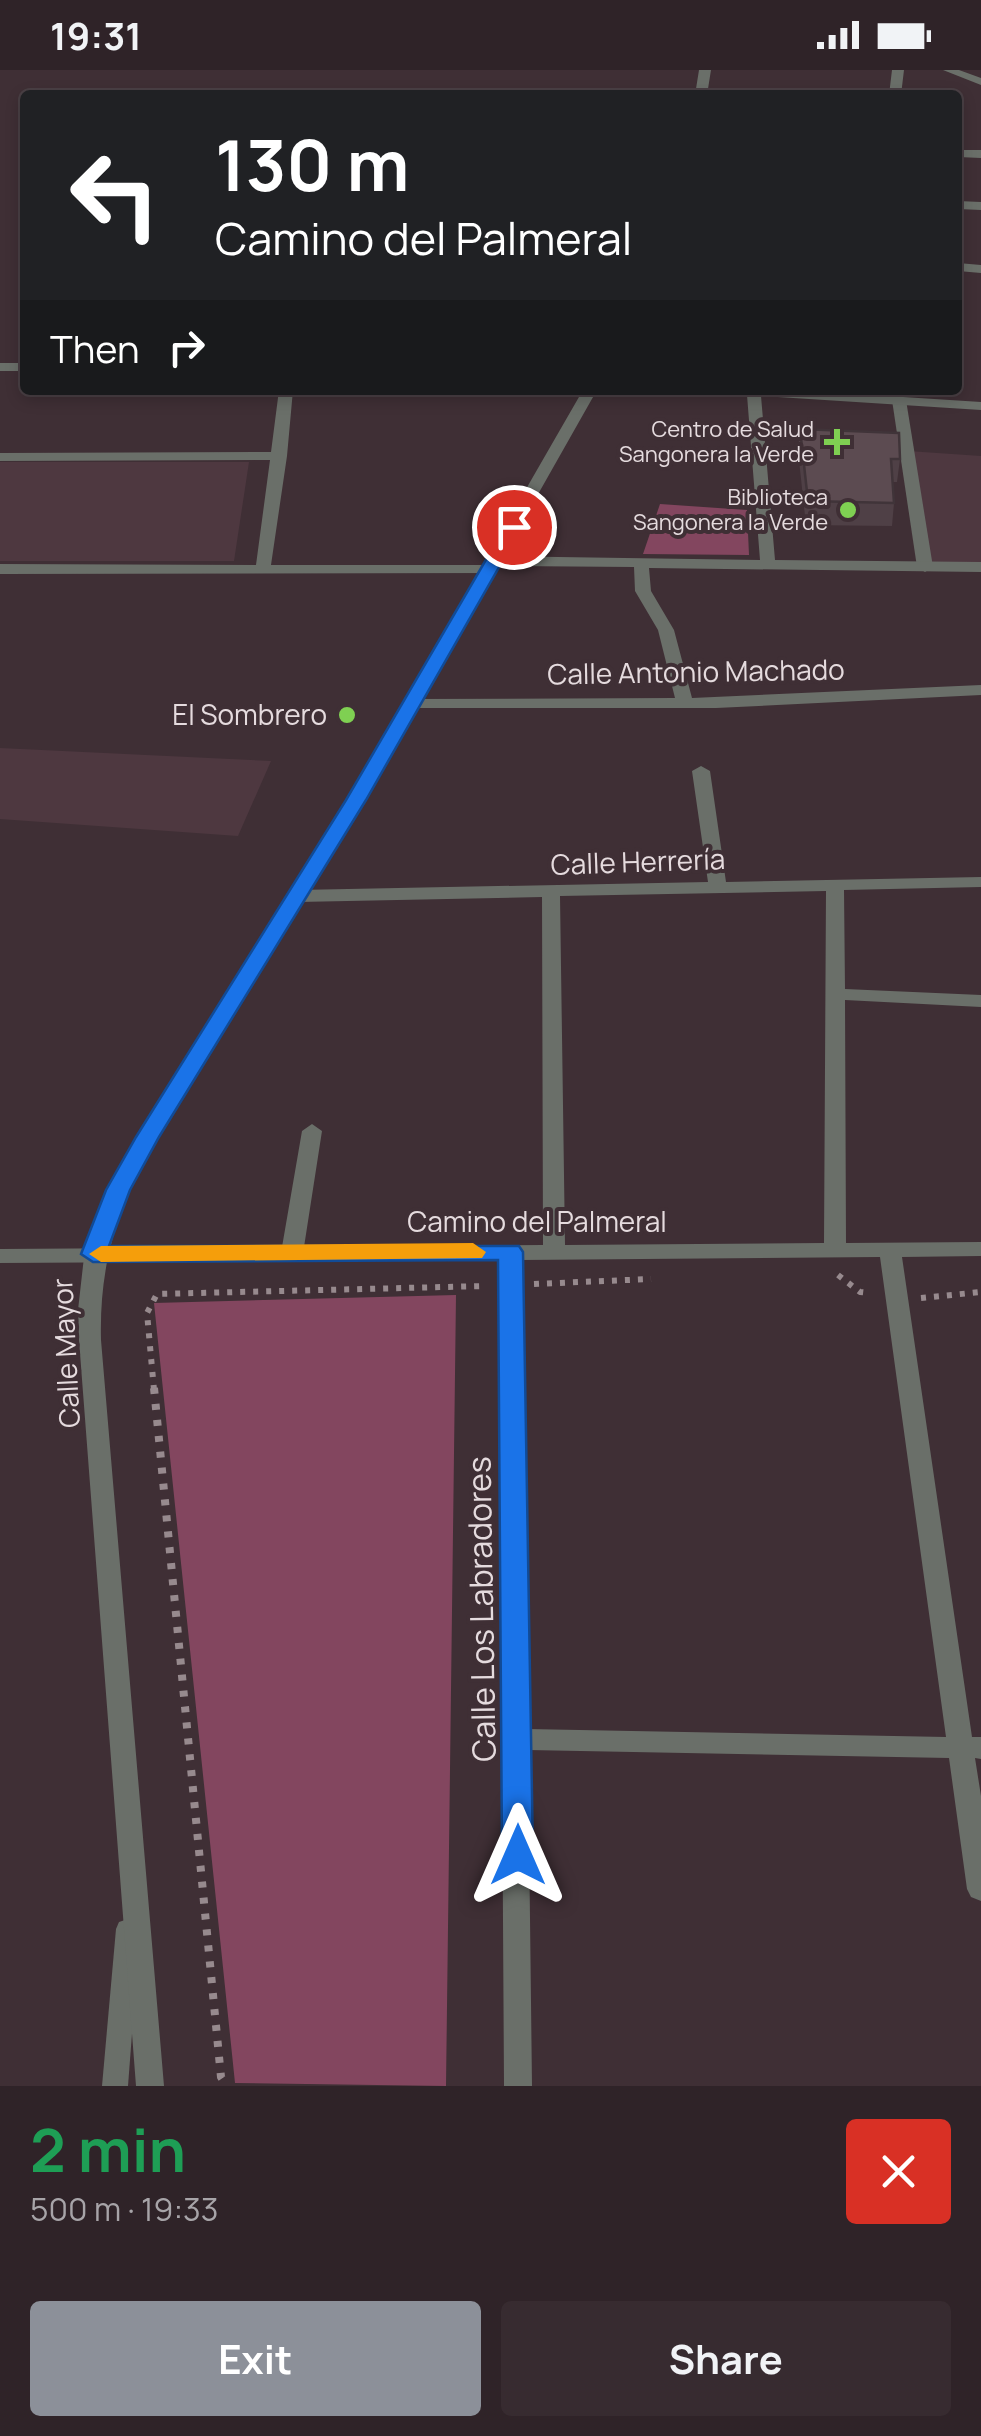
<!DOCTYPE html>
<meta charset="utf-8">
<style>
body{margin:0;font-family:Manrope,sans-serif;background:#372b30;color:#f1f3f6;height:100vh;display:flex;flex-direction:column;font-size:38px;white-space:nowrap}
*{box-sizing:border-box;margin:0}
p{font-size:32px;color:#a7a4a8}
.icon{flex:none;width:55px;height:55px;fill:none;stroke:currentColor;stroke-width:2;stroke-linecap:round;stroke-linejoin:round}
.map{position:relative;height:2016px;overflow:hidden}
.side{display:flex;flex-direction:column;background:#2f2328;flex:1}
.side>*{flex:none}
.hud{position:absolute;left:20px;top:20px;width:942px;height:305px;border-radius:10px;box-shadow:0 5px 15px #0003,0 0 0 2px #4a4045;background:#202124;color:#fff;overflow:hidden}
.pin{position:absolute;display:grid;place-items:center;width:85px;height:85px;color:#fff;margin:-42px;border:5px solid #fff;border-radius:50%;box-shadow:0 2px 10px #0007}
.me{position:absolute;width:110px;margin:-55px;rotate:0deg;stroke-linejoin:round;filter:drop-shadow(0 0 8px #0008)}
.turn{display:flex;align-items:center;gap:35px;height:210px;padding:0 30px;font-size:45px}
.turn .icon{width:130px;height:130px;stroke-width:2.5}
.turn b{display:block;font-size:70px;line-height:85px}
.then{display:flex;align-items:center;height:95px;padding:0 30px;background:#0003;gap:20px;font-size:38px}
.round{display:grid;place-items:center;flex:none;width:105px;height:105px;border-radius:10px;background:#372b30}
.summary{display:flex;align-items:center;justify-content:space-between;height:170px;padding:0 30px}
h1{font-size:60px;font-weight:700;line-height:75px;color:#1e9e55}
.action{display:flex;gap:20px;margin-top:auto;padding:20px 30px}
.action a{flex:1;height:115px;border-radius:10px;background:#8c9099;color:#fff;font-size:40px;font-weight:700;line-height:115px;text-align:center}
.action a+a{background:#372b30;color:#f1f3f6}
.status{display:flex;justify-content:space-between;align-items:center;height:70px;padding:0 50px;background:#2f2328;direction:ltr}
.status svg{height:28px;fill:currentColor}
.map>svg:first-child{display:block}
.built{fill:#4e3840}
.green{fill:#83465f}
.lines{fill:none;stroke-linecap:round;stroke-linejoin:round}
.path-far1{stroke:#978a8e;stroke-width:6;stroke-dasharray:5 8;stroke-linecap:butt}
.path{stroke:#978a8e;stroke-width:8;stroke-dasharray:6 10;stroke-linecap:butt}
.service{fill:#6a6f69;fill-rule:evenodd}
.pedestrian{fill:#6a6f69;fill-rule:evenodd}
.minor{fill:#6a6f69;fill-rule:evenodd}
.tertiary{fill:#6a6f69;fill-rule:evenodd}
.wall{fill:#4f4046}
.building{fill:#5c4b51;stroke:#403439;stroke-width:2.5}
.route{fill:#1a73e8;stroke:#114b97;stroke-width:2.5}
.slow{fill:#f59e0b}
.poi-dot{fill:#7fd052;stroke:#3f2f35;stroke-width:4}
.labels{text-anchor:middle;stroke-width:8;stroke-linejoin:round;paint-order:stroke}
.far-poi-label{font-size:22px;fill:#e5dbde;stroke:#3f2f35;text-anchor:end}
.street-label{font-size:28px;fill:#e5dbde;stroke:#3f2f35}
.poi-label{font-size:28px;fill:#e5dbde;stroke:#3f2f35;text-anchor:end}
.near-street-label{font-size:32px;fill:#e5dbde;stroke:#3f2f35}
</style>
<div class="status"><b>19:31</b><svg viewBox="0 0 49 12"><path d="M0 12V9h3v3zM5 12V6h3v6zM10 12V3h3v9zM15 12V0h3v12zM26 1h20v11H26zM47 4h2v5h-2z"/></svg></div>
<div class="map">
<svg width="981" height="2016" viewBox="0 0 981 2016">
<rect width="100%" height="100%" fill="#3f2f35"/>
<path class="built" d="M908,381L981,386V493L925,497Z
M0,392H249L234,491H0Z
M0,678L271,691L238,766L0,749Z"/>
<path class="green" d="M660,434L747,440L749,485L643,484Z
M456,1225L446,2016L235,2013L154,1233Z"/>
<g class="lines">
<path class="path-far1" d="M838,1205L860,1222L869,1223
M534,1214L651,1209
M921,1228L981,1222
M154,1320L147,1243L157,1224L486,1216"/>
<path class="path" d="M154,1318L221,2007L227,2016"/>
<path class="service" d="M128,1849L137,1852L140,1859L128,2016H102L116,1859L119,1852Z"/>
<path class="pedestrian" d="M899,326L906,330L933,497L925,502L917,497L892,330Z"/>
<path class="minor" d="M892,0H904L901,25H889Z
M943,0H959L981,8V15Z
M958,80H981V88L958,87Z
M958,131L981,132V140L958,139Z
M958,193L981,195V203L958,201Z
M0,293H25V301H0Z
M279,320H293L287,386L271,495H490L498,500L495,503L0,504V494L256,495L270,390L0,391V383L271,382Z
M721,320H794L981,332V340L761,326L775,490L981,492V502L649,498L651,521L674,560L692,628L981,615V625L716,638H406V630L412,629L675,628L658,560L635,521L634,497L495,496L487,491L495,486L760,490L747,325L728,324Z
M701,696L710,701L726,812L981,807V817L844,820L845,919L981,925V937L845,930L846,1173L981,1172V1186L902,1187L972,1667H981V1689L975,1688L981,1726V1831L971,1827L967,1819L949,1688L528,1680L532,2016H504L499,1190L0,1193V1179L282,1177L302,1061L312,1054L322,1061L304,1177L543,1175L542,827L298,832L289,826L298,820L708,812L692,701ZM826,821L824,1173L565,1175L560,826ZM880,1187L946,1667L527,1659L521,1190Z"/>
<path class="tertiary" d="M699,0H711L707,25H695Z
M583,320H597L365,730L157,1067C119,1137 99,1189 101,1270L164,2016H136L79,1270L78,1240L84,1187L99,1141L122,1093L347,730Z"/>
</g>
<path class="wall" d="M800,359L900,389L897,412H893L894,433L892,456L806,455L798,381Z"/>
<path class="building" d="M800,359L899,363L900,389H891L894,433L808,431Z"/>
<path class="route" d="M514,452L522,457L366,730L159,1067L130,1120L109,1176H519L523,1182L533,1785L528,1794L518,1798L507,1794L502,1785L498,1190L93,1192L81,1184L106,1120L136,1067L346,730L505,457Z"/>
<path class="slow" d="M473,1173L486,1182L482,1188L101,1192L89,1184L101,1176Z"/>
<g class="poi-dot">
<path d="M832 357h10v10h10v10h-10v10h-10v-10h-10v-10h10z"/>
<circle cx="848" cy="440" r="10"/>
<circle cx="347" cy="645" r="10"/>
</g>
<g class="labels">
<g class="far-poi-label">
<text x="814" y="367">Centro de Salud<tspan x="814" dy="25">Sangonera la Verde</tspan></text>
<text x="828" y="435">Biblioteca<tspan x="828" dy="25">Sangonera la Verde</tspan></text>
</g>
<g class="street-label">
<text transform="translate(696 602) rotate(-1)" y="10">Calle Antonio Machado</text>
<text transform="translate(638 792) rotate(-2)" y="10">Calle Herrería</text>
<text x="537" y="1162">Camino del Palmeral</text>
<text transform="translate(66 1283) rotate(-93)" y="10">Calle Mayor</text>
</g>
<g class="poi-label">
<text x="327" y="655">El Sombrero</text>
</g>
<g class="near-street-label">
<text transform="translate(482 1539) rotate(-91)" y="11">Calle Los Labradores</text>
</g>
</g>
</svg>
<div class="pin" style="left:514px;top:457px;background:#d93025"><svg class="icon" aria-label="arrive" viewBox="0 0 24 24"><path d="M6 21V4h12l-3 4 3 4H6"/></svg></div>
<svg class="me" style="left:518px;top:1785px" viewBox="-20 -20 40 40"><path d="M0-17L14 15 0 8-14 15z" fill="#1a73e8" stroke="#fff" stroke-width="4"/></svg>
<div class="hud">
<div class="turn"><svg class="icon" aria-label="left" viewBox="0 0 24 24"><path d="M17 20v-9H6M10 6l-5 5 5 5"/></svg><div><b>130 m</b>Camino del Palmeral</div></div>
<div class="then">Then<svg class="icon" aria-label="right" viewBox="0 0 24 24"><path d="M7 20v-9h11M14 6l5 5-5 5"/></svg></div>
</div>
</div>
<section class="side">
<div class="summary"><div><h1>2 min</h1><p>500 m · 19:33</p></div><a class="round" style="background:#d93025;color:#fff"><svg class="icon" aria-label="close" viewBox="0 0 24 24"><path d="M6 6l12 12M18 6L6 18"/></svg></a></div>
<div class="action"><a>Exit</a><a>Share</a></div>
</section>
